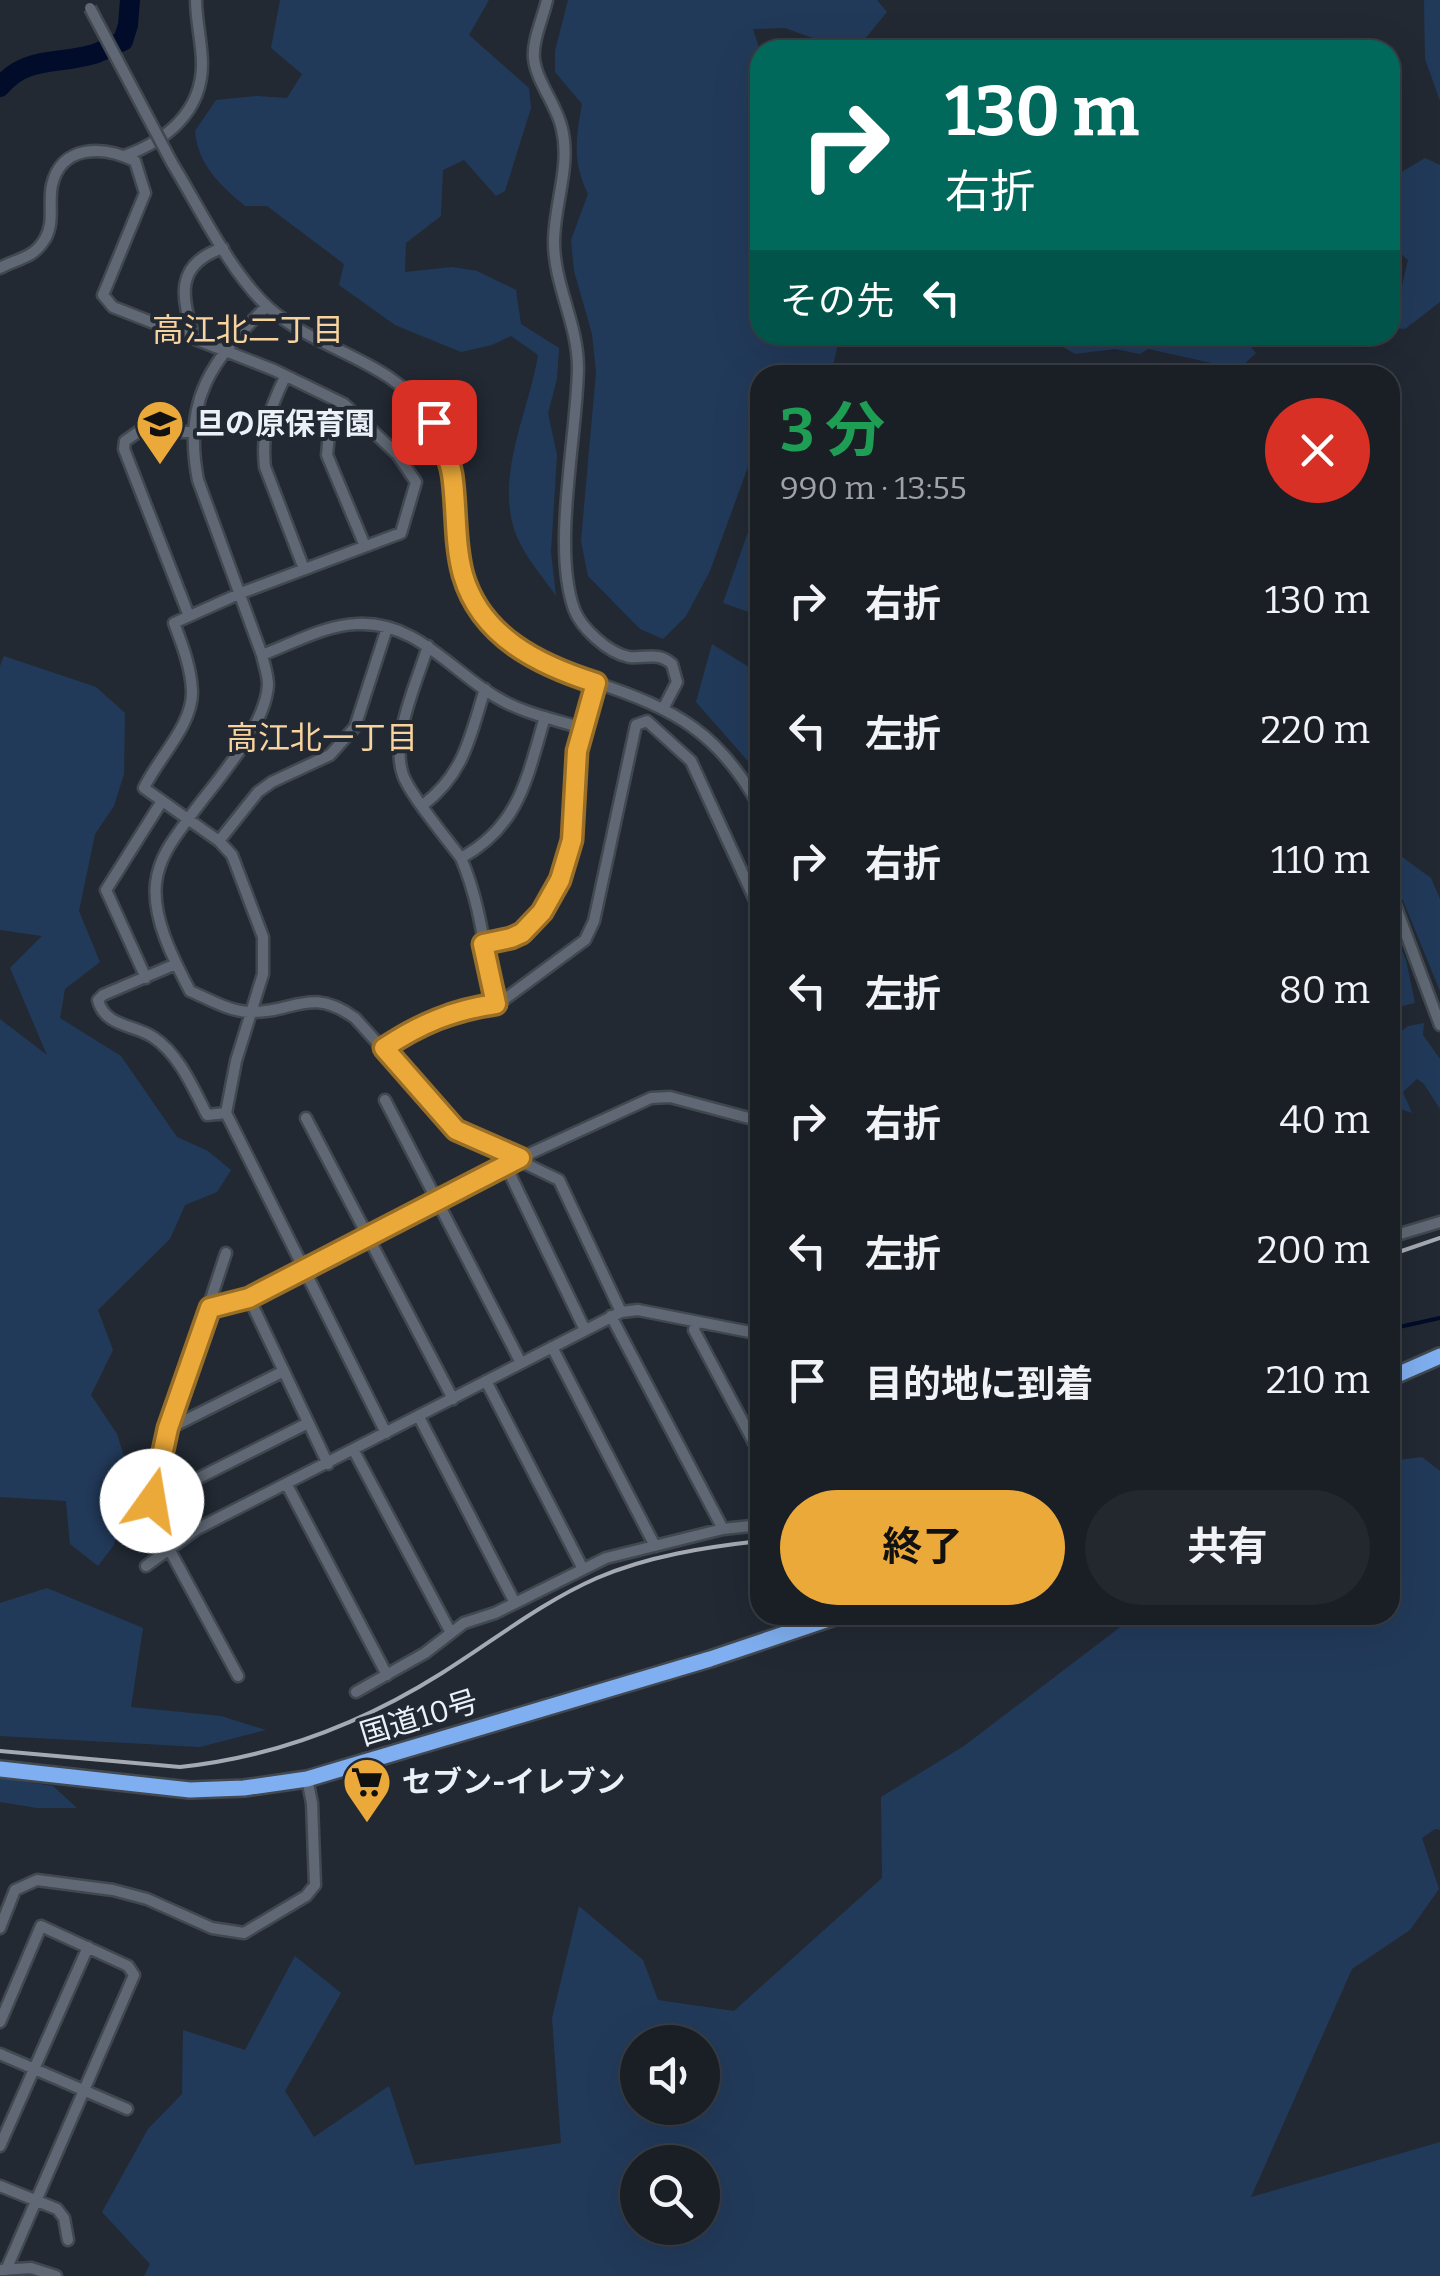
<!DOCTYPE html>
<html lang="ja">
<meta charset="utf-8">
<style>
body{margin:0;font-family:Bitter,"Noto Sans JP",serif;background:#23272e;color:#f1f3f6;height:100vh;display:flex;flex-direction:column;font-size:38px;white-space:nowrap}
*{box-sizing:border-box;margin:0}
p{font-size:32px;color:#9fa2a7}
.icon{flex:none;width:55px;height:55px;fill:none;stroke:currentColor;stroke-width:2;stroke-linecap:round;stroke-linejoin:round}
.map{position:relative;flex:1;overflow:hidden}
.drawer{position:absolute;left:750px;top:365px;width:650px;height:1260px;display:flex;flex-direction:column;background:#1a1f26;border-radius:30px;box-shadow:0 10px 40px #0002,0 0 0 2px #383d43}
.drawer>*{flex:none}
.top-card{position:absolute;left:750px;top:40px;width:650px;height:305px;border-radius:30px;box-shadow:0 10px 40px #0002,0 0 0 2px #383d43;background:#00695c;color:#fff;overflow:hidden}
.fabs{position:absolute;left:620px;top:2025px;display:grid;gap:20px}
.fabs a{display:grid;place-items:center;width:100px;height:100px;border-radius:50%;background:#1a1f26;box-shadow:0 10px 40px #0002,0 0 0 2px #383d43;font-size:50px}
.pin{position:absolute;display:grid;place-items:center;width:85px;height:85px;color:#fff;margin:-42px;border-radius:20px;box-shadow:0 5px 15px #0006}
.me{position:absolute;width:110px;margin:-55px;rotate:13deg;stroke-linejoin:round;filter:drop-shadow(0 0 8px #0008)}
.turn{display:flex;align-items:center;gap:35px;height:210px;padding:0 30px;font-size:45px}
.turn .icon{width:130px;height:130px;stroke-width:2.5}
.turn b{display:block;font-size:70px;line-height:85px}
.then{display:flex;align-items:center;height:95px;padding:0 30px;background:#0003;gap:20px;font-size:38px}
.round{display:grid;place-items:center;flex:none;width:105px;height:105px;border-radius:52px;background:#23272e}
.head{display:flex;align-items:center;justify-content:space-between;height:170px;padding:0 30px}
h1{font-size:60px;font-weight:700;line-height:75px;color:#1e9e55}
.cta{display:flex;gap:20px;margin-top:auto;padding:20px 30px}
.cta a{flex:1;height:115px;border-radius:60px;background:#eba93a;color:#111;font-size:40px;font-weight:700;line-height:115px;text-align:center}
.cta a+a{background:#23272e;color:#f1f3f6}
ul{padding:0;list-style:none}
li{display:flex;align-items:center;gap:30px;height:130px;padding:0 30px}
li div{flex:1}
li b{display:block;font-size:38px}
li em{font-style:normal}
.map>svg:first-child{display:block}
.green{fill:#223a5a;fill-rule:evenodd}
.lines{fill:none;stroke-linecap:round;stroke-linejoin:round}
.stream{stroke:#000c29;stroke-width:4}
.river{stroke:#000c29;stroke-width:20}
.minor-casing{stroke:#414850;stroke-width:15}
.highway-casing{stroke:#414850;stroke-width:20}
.minor{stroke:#5f6874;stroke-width:10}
.highway{stroke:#7faff0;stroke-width:15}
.rail{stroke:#a5aab2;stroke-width:4}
.minor-bridge-casing{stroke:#414850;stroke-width:15;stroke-linecap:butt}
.minor-bridge{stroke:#5f6874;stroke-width:10}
.route-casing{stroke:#996e26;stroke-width:25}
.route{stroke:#eba93a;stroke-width:18}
.labels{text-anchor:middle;stroke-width:8;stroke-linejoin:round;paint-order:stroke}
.poi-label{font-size:30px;font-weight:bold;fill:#ecf1f8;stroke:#222933;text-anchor:start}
.street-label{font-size:30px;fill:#ecf1f8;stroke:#222933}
.neighbourhood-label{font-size:32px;fill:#f8d39e;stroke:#222933}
</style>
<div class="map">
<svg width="1440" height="2276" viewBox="0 0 1440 2276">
<rect width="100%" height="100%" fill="#222933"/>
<path class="green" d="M280,0H489L469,35L529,88L531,108L505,191L496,196L464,160L443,170L441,216L406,243L405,272L452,267L477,271L516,290L521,324L559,348L557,379L548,413L557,455L551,552L556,596C543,577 526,558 517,537C493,479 529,412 538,355L511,336L492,345L461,352L395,325L339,285L344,264L267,206H245C220,185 198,165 195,131L216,100L257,96L287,98L302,74L271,48Z
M568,0H877L887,12L856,50H846L785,28L753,29L760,51V335H847L837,348L831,375H760V434L710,571L686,616L663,639L640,629L588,576L581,541L596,372L592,334L574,271L571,240L588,194C572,161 576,139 582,104L555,72V51Z
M1424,0H1440V101L1425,59Z
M1425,158L1440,165V302L1405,329L1392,328L1408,260L1390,244V185L1393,177Z
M1043,335H1241L1256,353L1239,369L1148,349L1140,354L1115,349L1075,354Z
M760,498V616L723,603Z
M712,644L760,674V775L696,702Z
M4,656L96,687L125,713L124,774L114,806L95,834L79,911L100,962L65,989L60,1018L121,1056L177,1137L208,1151L231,1170L217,1192L185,1205L170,1239L98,1310L113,1350L91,1395L117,1434L133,1484L114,1545L98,1566L70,1544L66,1501L0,1497V1019L47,1055L10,968L42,936L0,930V666Z
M1390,848L1431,878L1440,899V991L1390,869Z
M1390,924L1406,960L1415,1003L1398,1007L1390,981Z
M1424,1023L1423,1035L1440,1059V1109L1424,1084L1417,1079L1403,1092L1412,1113L1395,1107L1390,1113V1040L1408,1026Z
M1422,1457L1440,1471V1830L1435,1829L1422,1838L1439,1889L1410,1930L1352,1969L1251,2197L1440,2142V2276H144L150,2264L102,2212L148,2129L182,2094L183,2030L245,2050L295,1956L341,1993L285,2091L314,2137L389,2086L415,2165L561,2143L552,2018L579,1906L643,1960L658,2000L734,2011L882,1878L881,1797L964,1746L1136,1615H1390V1461ZM638,2042H702V2108H638ZM638,2162H702V2228H638Z
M47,1588L143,1628L131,1707L221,1716L266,1730L200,1747L0,1736V1603Z
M0,1778L53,1786L77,1808H37L0,1802Z"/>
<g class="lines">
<path class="stream" d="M1390,1329L1440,1318"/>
<path class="river" d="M0,87C26,55 59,65 94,54C104,51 113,45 123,41L128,25L130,0"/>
<g class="minor-casing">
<path id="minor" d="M547,0C543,18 532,41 534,59C537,83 557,105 562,129C571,166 554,205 554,242C554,285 578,324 578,368C577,435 552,548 574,609C581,628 608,653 629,657C646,659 657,651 672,664L677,682L664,707
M124,156C166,141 202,112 202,64C202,43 196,21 196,0
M172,163C199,207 231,274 269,308C319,352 392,359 430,418C477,488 435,582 508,642C534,664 566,672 597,683C675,709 720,733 760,808
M0,268C18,258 33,259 45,239C55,222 48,203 52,185C61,145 103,145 135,161L145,193L103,295L113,307L274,370L344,404L397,454L416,482L401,533L241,593L174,623C182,644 191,667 192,691C193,725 158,758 144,788L219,841L232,855L263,937V974L236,1061L226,1113L386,1433
M267,306C212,360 182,399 198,480L262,655C264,664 268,675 268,685C265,730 212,785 186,822C172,841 159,858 156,883C152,919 174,960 190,991C208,999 229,1011 249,1012C293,1014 309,985 355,1018L456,1130L559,1180L621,1312L638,1310L760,1334
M195,339C181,298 174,264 223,248
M285,377C270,408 261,432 265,467L304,569
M344,404L329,434L327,455L365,546
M189,616L124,449L125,441L138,432H194
M428,646C417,682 390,739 403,775C410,795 447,839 461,858C481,904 485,955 495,1004
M262,655C291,644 325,625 357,624C416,621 450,670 496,697C522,713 553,719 582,728
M423,805C465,773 470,736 485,689
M219,841L258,792L272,782L330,755L355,727L387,628
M461,858C520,826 527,777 545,717
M1390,891L1440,1025
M483,944L523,933L542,913L560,880L572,840L577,751L597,683
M176,964L103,995L98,1000C105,1027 133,1024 153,1037C179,1054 193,1088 207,1115L226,1113
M146,978L106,890L162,801
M384,1048L425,1023L463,1009L502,1001L585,940L594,921L636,725L647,721L691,761L760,911
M385,1100L521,1363
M306,1118L453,1399
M506,1166L585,1330
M1390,1237L1440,1222
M249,1298L328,1464
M210,1308L249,1298L529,1154L651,1098L670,1097L760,1121
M611,1316L723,1529
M696,1322L694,1330L760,1454
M552,1347L655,1546
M486,1381L583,1569
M419,1417L515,1603
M168,1429L284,1371
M354,1451L451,1633
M287,1485L387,1675
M153,1501L308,1423
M143,1525L153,1501L168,1429L226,1253
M168,1547L238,1676
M146,1566L197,1529L621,1312
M356,1692L425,1653L464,1623L495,1613L606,1558L723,1529L760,1525
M0,1928L15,1890L37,1880L113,1890L147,1899L212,1928L244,1933L306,1896L315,1885L312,1803L307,1779
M0,2022L41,1926L128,1966L134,1975L6,2270
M0,2054L127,2109
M0,2146L88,1947
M0,2186L57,2209L64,2218L68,2240
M1,2270L31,2268L56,2276"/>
</g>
<g class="highway-casing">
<path id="highway" d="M1390,1378L1440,1356
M0,1769L190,1790L244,1788L307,1779L710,1659L841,1615"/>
</g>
<use href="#minor" class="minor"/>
<use href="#highway" class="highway"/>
<path class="rail" d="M1390,1255L1440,1238
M0,1751L180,1767C275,1757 361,1724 442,1673C493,1641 542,1602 597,1578C648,1556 706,1547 760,1541"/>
<g class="minor-bridge-casing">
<path id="minor-bridge" d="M90,8L172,163"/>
</g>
<use href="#minor-bridge" class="minor-bridge"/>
</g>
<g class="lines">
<g class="route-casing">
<path id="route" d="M152,1501L168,1428L210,1308L249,1298L520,1158L456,1130L384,1048C420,1024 453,1010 496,1004L483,944L511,938L522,933L542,912L560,880L572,840L577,751L596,683C539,665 481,637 463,575C454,543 457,506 452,474C449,456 440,439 434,422"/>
</g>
<use href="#route" class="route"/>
</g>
<defs>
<g id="school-pin" transform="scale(2.5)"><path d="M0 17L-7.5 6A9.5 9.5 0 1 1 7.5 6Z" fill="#eba93a" stroke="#222933"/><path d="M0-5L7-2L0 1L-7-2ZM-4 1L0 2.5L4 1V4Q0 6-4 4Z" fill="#111"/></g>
<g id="supermarket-pin" transform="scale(2.5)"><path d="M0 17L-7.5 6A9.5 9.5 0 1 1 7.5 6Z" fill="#eba93a" stroke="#222933"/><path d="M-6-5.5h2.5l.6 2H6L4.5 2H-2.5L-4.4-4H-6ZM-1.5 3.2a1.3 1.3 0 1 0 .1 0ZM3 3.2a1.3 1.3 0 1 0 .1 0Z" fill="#111"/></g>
</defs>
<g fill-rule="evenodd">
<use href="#school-pin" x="160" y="424"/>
<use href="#supermarket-pin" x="367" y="1782"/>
</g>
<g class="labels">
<g class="poi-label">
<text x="195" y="434">旦の原保育園</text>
<text x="402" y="1792">セブン-イレブン</text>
</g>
<g class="street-label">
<text transform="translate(419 1718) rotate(-17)" y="10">国道10号</text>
</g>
<g class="neighbourhood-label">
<text x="248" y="341">高江北二丁目</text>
<text x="322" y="749">高江北一丁目</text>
</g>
</g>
</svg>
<div class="fabs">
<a><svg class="icon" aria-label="sound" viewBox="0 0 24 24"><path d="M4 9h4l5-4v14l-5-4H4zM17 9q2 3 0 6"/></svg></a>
<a><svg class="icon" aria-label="search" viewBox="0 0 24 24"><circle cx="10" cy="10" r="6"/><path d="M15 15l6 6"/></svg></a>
</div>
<div class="pin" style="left:434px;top:422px;background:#d93025"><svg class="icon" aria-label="arrive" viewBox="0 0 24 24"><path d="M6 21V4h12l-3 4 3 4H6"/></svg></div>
<svg class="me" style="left:152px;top:1501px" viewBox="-20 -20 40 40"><circle r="19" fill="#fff"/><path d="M0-13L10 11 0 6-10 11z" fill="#eba93a"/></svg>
<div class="top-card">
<div class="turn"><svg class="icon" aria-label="right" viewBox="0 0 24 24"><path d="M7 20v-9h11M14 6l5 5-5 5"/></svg><div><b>130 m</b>右折</div></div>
<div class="then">その先<svg class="icon" aria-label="left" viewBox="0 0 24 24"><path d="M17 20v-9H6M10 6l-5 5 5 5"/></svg></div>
</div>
<section class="drawer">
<div class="head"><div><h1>3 分</h1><p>990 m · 13:55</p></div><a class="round" style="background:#d93025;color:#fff"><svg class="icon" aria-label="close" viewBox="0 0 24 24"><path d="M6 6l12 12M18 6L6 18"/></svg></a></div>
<ul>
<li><svg class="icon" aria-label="right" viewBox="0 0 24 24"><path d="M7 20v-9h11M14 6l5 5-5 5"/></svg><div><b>右折</b></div><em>130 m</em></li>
<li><svg class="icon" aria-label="left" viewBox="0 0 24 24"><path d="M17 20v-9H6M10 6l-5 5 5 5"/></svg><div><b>左折</b></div><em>220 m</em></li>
<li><svg class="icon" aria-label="right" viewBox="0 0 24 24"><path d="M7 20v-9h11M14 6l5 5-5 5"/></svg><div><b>右折</b></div><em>110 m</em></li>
<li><svg class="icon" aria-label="left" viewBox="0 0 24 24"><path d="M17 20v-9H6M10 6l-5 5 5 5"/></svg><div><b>左折</b></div><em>80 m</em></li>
<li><svg class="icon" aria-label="right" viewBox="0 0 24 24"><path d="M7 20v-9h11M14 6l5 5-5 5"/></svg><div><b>右折</b></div><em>40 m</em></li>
<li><svg class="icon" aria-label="left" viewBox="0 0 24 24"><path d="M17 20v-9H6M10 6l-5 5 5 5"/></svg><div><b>左折</b></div><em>200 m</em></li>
<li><svg class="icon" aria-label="arrive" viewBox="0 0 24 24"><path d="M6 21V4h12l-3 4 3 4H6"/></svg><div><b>目的地に到着</b></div><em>210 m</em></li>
</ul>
<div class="cta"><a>終了</a><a>共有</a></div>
</section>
</div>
